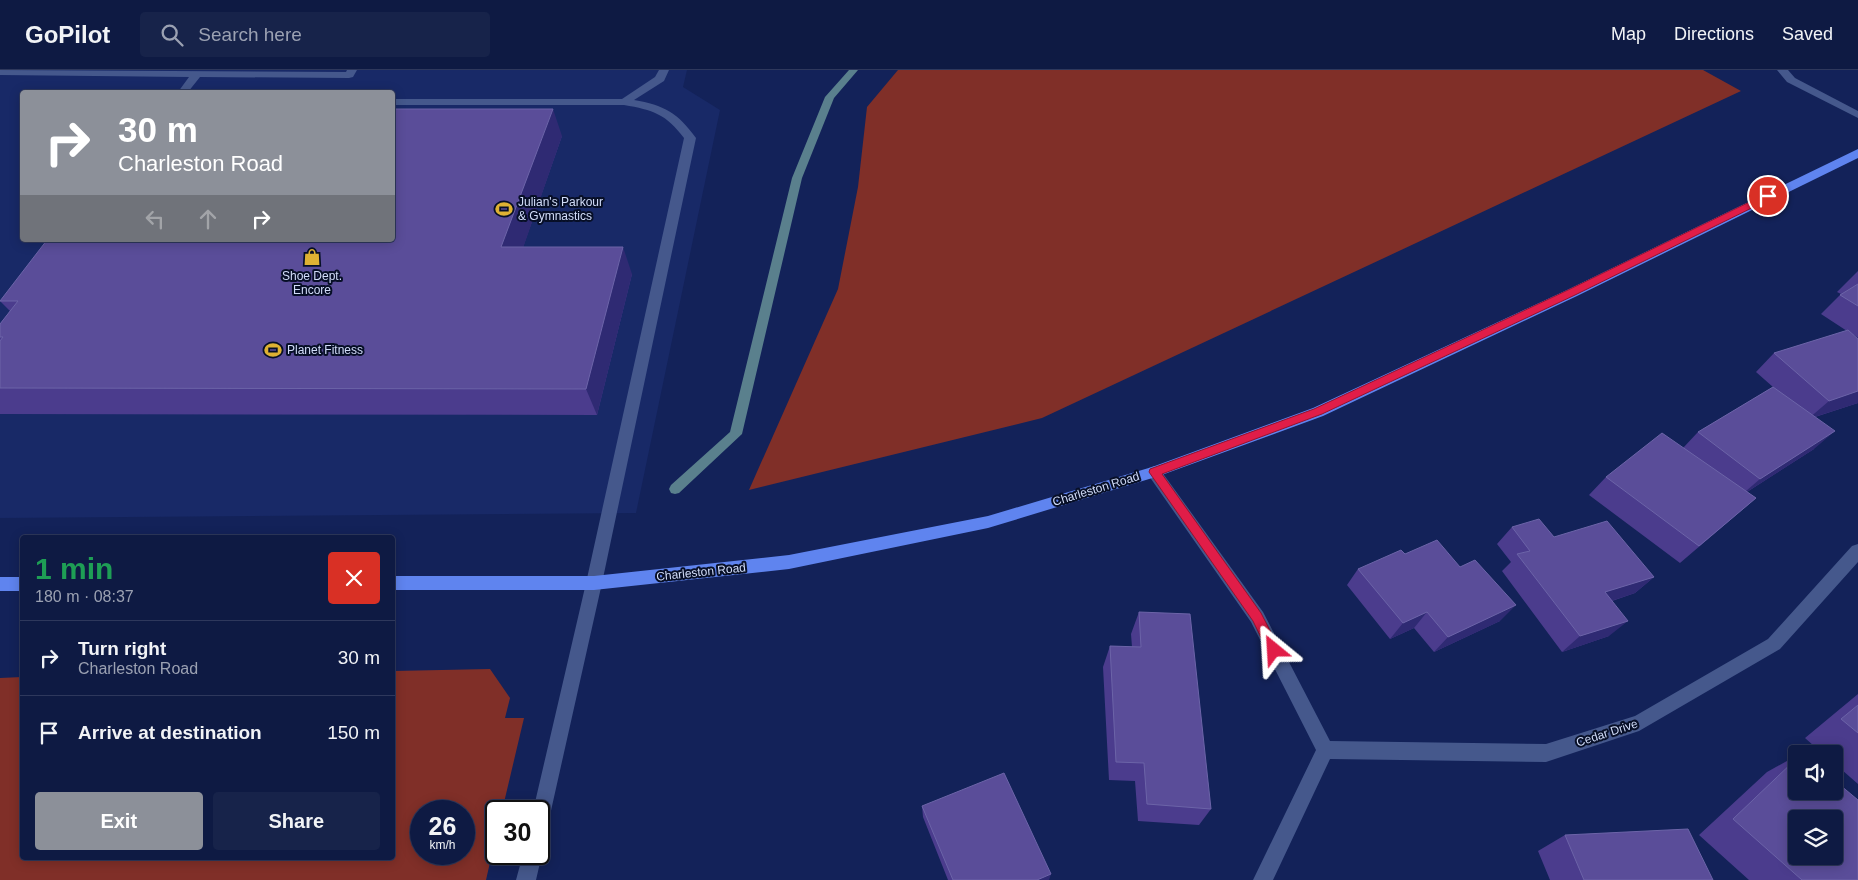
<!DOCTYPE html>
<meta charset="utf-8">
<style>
body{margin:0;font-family:Helvetica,sans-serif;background:#17234a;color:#f1f3f6;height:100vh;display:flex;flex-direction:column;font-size:19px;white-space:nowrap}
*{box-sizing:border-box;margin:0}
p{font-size:16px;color:#9ba1b2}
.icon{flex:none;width:28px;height:28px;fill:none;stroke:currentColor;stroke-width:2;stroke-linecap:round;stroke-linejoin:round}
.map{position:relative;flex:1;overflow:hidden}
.panel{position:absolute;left:20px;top:465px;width:375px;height:325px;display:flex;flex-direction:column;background:#0e1a43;border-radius:5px;box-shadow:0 2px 12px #0003,0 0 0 1px #2e385c}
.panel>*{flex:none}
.hud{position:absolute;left:20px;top:20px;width:375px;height:152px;border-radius:5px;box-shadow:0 2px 12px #0003,0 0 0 1px #2e385c;background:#8c9099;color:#fff;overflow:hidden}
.buttons{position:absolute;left:1788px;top:675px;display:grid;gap:10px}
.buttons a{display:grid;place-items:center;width:55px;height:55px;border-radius:5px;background:#0e1a43;box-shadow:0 2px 12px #0003,0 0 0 1px #2e385c;font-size:25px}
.speed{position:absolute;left:410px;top:730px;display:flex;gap:10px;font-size:25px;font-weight:700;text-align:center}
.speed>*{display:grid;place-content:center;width:65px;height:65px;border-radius:50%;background:#0e1a43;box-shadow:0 2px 12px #0003,0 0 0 1px #2e385c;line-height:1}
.speed small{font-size:12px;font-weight:400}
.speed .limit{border:2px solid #111;border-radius:8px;background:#fff;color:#111}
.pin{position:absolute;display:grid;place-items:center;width:42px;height:42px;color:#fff;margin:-21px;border:2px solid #fff;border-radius:50%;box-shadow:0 1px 5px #0007}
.me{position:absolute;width:55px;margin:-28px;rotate:333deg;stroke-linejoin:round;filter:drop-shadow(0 0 4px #0008)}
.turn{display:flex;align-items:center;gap:18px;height:105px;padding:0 15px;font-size:22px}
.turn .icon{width:65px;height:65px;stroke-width:2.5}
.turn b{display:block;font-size:35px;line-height:42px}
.lanes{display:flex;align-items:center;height:48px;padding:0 15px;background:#0003;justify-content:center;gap:25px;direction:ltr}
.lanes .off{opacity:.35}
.round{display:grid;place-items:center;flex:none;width:52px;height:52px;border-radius:5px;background:#17234a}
.summary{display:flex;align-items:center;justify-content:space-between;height:85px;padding:0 15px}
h1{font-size:30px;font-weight:700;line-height:38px;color:#1e9e55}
.action{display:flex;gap:10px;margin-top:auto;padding:10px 15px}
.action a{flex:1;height:58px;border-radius:5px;background:#8c9099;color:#fff;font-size:20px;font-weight:700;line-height:58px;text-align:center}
.action a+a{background:#17234a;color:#f1f3f6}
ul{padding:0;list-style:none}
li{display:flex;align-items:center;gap:15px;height:75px;padding:0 15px;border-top:1px solid #2e385c}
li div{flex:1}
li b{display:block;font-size:19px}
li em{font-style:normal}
header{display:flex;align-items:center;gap:30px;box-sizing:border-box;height:70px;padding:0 25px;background:#0e1a43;border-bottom:1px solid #2e385c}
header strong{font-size:24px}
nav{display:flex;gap:28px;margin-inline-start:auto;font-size:18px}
.search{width:350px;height:45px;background:#17234a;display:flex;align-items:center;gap:12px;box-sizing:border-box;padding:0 18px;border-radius:5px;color:#9ba1b2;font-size:19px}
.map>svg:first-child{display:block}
.built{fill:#182967;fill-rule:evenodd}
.green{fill:#802f28;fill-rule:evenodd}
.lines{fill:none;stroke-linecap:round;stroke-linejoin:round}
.stream{fill:#5a808d;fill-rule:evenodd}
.minor{fill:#45588c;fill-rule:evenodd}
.major{fill:#5f84ef;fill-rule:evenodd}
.wall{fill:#4b3c8d}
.shaded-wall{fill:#2f2a73}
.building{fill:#5a4d99;stroke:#6c64a8;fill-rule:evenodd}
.route{fill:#e11d48;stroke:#92132f}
.labels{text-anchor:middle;stroke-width:4;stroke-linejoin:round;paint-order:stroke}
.poi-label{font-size:12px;fill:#d2ddf9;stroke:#070f27;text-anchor:start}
.street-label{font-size:12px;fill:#d2ddf9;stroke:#070f27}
</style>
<header>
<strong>GoPilot</strong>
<div class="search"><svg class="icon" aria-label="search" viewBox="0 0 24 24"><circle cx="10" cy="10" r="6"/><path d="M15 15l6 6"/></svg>Search here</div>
<nav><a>Map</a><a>Directions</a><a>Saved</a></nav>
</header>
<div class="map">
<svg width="1858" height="810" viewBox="0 0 1858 810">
<rect width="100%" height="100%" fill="#132259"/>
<path class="built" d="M0,0H687L683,17L720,40L636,443L0,448ZM22,22H392V170H22Z"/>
<path class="green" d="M898,0H1703L1741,21L1042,348L749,420L838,219L858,117L867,37Z
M490,599L510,628L505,648H524L502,741H496V766L486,810H0V608L22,607V788H392L393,601ZM421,741H464V784H421Z"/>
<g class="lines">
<path class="stream" d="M849,0H858L834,28L802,108L742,364L679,423L675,424L671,423L669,419L671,415L730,362L792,108L825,27Z"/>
<path class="minor" d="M0,0L346,2L347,0H357L353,7L349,8L200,7L188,22H178L189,7L0,5Z
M659,0H669L664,11L634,30C664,35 678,43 696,68L602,513L548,754L546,761L539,763V741H533L586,513L684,68C666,44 653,40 624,35H392V29H622L655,7Z
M1777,0H1788L1795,8L1858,41V48L1787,12Z
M1154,396L1159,398L1263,542L1330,671L1546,674L1635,646L1768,569L1852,476L1858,474V492L1780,579L1639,661L1546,692L1330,689L1273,810H1253L1316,680L1251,552L1149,406L1147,402L1149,398Z
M539,777L542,784L536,810H516L523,784H539Z"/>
<path class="major" d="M1858,79V88L1577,226L1323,346L1159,406L988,458L789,499L594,520H392V506H594L789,485L988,446L1152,397L1313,338L1567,220Z
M0,507H22V521H0Z"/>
</g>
<path class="wall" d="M562,66L523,177L632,204L597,345L0,344V254L10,241L0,231Z
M1858,201V268L1854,265L1858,333L1815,347L1814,379L1747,422L1756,428L1680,493L1589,425L1606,407L1683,378L1698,362L1773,317L1756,302L1774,283L1847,261L1821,244L1841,224L1837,222Z
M1512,457L1554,467L1654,507L1635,523L1612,531L1609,566L1562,582L1502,501L1511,492L1497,474Z
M1358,499L1500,551L1434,582L1414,558L1390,569L1347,515Z
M1139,542L1211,739L1199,755L1138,751L1135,711L1109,710L1103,597L1110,576L1132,577L1131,564Z
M1858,624V714L1834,693V684H1823L1805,668Z
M1796,686V721L1858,810H1749L1699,765L1767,702Z
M922,736L1049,810H948L923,747Z
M1565,765L1713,810H1550L1538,781Z"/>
<path class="shaded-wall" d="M553,39L562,66L514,204L501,177Z
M623,177L632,204L597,345L586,319Z
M1858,321V333L1808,349L1829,331Z
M1835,361L1814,379L1739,427L1760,409Z
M1654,507L1635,523L1587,539L1605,522Z
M1516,535L1500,551L1434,582L1448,567Z
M1427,542L1414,558L1390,569L1403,553Z
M1628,551L1609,566L1562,582L1580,566Z
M1051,804L1049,810H1037Z"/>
<path class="building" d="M392,39H553L501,177H623L586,319L0,318V271L3,267H0V254L18,231H0L47,170H392Z
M1858,214V236L1840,225Z
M1848,260L1858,269V321L1829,331L1774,283Z
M1773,317L1835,361L1760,409L1698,362Z
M1662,363L1756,428L1699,476L1606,407Z
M1539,449L1554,467L1607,451L1654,507L1605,522L1628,551L1580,566L1517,484L1530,481L1512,457Z
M1437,470L1460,497L1475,490L1516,535L1448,567L1427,542L1403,553L1358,499L1401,480L1405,484Z
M1139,542L1190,544L1211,739L1147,734L1144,693L1116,692L1110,576L1141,577Z
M1858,635V663L1841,649Z
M1796,689V721H1834V710L1858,730V810H1802L1733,749ZM1796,749H1834V786H1796Z
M1004,703L1051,804L1037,810H953L922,736Z
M1688,759L1713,810H1584L1565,765Z"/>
<path class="route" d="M1768,123L1773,126L1772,128L1575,225L1322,344L1162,404L1261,543L1280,580L1279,584L1274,586L1269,584L1253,551L1149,402L1150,399L1314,339L1568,220Z"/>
<defs>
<g id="stadium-bare" transform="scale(1.35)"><path d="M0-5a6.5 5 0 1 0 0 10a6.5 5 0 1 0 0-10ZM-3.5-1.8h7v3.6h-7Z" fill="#deb133" stroke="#070f27" stroke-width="2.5" paint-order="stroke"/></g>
<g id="shop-bare" transform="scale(1.35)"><path d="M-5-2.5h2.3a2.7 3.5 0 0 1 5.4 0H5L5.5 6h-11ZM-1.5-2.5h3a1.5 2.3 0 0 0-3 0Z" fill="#deb133" stroke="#070f27" stroke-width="2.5" paint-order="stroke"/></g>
</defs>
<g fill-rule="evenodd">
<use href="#stadium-bare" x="504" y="139"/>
<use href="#shop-bare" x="312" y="187"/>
<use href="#stadium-bare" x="273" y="280"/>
</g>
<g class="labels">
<g class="poi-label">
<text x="518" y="136">Julian's Parkour<tspan x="518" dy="14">&amp; Gymnastics</tspan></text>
<text x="312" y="210" text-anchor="middle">Shoe Dept.<tspan x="312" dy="14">Encore</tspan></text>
<text x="287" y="284">Planet Fitness</text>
</g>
<g class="street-label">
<text transform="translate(1096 419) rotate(-17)" y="4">Charleston Road</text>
<text transform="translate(701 502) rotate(-6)" y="4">Charleston Road</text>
<text transform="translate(1607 663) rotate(-18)" y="4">Cedar Drive</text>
</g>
</g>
</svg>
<div class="buttons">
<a><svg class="icon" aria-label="sound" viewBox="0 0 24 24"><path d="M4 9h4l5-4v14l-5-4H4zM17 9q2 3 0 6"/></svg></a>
<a><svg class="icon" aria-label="layers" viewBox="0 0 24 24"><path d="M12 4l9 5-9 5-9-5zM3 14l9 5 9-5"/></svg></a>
</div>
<div class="speed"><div>26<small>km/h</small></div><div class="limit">30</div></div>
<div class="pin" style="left:1768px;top:126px;background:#d93025"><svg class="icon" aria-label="arrive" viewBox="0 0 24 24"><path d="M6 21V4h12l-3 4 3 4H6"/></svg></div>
<svg class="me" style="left:1274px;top:580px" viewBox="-20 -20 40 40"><path d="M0-17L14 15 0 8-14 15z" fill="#e11d48" stroke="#fff" stroke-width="4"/></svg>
<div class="hud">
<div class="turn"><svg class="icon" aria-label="right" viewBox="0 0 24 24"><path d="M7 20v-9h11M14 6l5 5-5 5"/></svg><div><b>30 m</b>Charleston Road</div></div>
<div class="lanes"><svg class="icon off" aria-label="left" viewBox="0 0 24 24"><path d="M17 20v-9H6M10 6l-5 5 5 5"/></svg><svg class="icon off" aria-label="ahead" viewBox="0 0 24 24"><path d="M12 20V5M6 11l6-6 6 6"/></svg><svg class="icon" aria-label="right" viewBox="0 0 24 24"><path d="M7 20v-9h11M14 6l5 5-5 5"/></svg></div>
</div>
<section class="panel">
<div class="summary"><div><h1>1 min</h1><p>180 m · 08:37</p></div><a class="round" style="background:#d93025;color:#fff"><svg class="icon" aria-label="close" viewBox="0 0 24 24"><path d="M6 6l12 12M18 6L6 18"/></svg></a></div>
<ul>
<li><svg class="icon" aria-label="right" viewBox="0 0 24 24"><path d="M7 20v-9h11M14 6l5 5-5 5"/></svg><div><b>Turn right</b><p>Charleston Road</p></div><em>30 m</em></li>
<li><svg class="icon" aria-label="arrive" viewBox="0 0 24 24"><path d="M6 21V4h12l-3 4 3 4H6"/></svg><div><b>Arrive at destination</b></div><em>150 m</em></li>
</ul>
<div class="action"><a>Exit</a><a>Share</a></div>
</section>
</div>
